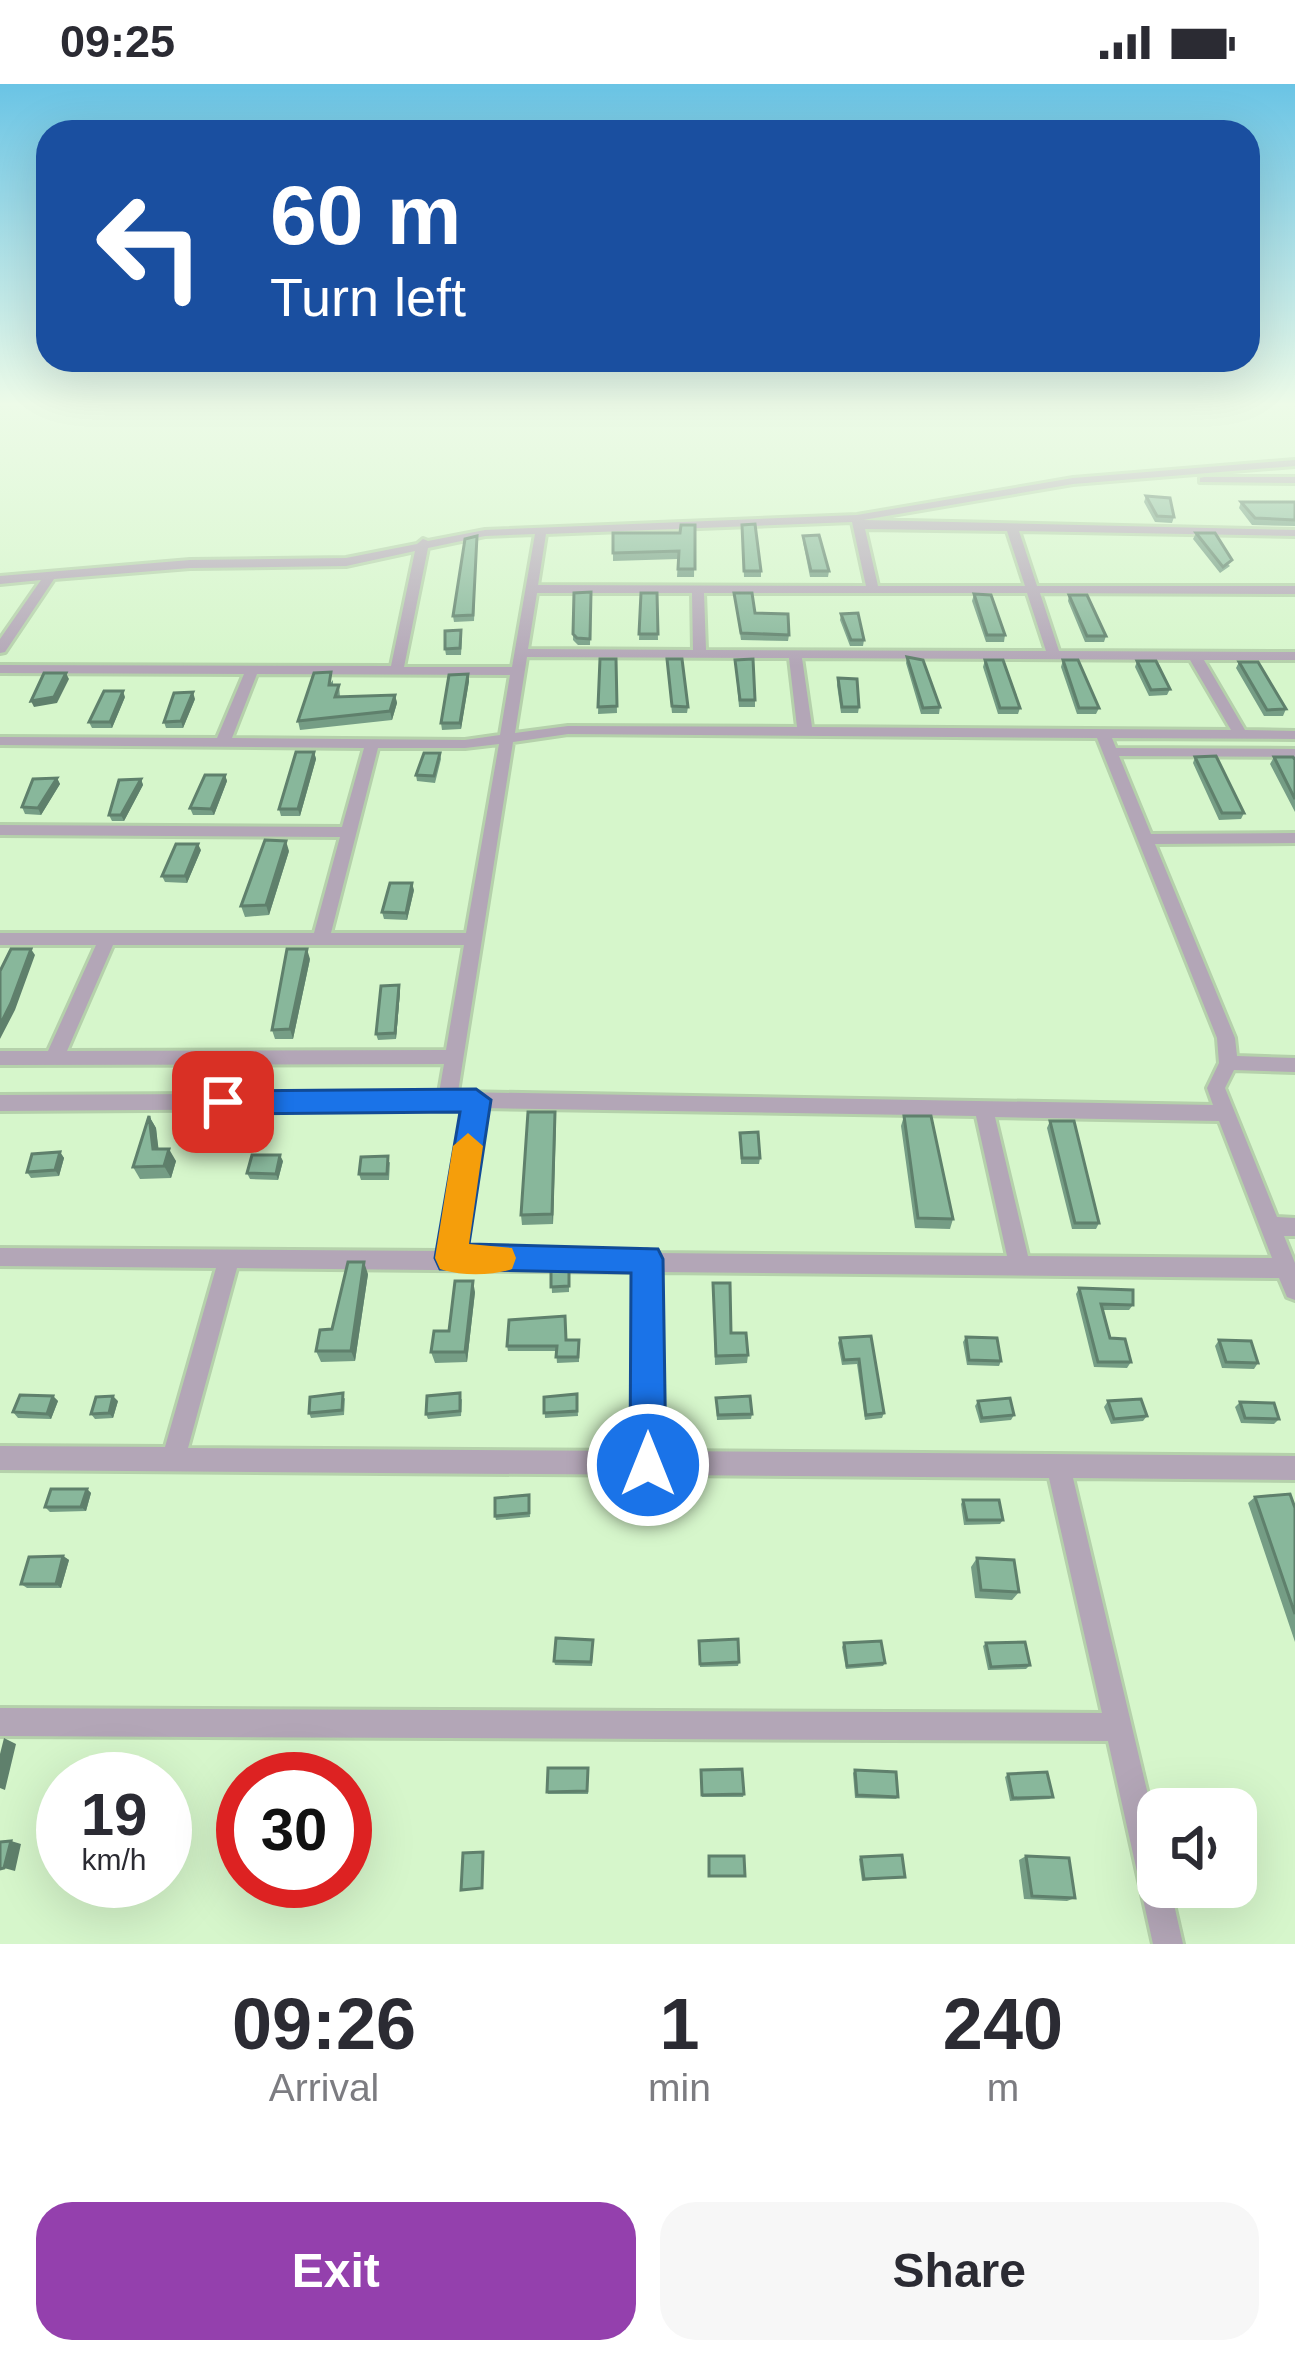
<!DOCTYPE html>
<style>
body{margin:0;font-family:Arial,sans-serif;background:#f7f7f7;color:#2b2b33;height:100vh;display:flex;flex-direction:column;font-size:45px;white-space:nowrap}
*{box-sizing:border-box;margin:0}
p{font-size:39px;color:#7c7c81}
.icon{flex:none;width:66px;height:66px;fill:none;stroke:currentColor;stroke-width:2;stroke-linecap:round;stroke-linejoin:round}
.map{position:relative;height:1860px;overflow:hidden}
.sheet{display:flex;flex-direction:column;background:#fff;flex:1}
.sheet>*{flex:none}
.top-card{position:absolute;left:36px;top:36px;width:1224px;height:252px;border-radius:36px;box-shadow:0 12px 48px #0002;background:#1a4fa0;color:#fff;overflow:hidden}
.tools{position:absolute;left:1137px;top:1704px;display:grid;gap:24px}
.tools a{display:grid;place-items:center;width:120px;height:120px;border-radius:24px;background:#fff;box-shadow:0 12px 48px #0002;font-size:60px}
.speed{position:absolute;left:36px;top:1668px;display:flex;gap:24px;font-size:60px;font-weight:700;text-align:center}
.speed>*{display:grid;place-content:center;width:156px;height:156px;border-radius:50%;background:#fff;box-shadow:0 12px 48px #0002;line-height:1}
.speed small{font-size:30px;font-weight:400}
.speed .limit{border:18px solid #d22;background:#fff;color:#111}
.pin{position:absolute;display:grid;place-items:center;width:102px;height:102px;color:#fff;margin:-51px;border-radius:24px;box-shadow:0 6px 18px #0006}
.me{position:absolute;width:132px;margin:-66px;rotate:0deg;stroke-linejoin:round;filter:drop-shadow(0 0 9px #0008)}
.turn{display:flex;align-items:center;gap:42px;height:252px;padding:0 36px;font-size:54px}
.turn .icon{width:156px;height:156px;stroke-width:2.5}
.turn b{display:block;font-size:84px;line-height:102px}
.eta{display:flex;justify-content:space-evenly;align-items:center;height:204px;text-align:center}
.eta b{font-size:72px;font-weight:800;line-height:84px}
.primary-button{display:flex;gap:24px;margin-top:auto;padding:24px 36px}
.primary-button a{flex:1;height:138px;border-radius:36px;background:#9440ad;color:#fff;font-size:48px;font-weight:800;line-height:138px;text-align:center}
.primary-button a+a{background:#f7f7f7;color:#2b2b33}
.status{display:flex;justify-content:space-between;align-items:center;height:84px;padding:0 60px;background:#fff;direction:ltr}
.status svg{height:33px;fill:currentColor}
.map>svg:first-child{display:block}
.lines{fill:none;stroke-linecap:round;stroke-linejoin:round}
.minor-casing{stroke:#b5d1ab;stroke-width:6}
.minor{fill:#b3a6b7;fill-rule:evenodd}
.wall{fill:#759d85}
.shaded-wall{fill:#5f806c}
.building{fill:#88b79b;stroke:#5f806c;stroke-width:3}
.route{fill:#1a73e8;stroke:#114b97;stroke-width:3}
.slow{fill:#f59e0b}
</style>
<div class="status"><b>09:25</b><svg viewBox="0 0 49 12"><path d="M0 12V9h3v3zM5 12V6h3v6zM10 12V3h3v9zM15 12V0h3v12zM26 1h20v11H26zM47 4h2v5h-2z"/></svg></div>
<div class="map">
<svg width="1295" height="1860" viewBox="0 0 1295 1860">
<rect width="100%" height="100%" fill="#d6f6cb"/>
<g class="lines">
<g class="minor-casing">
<path id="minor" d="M1295,376V382L1073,400L863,436L1295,446V452L1019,447L1037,502H1295V510L1040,509L1059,567L1295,568V576H1204L1245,646L1295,647V655L1112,654L1116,664L1295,665V673L1119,672L1151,750L1295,749V759L1155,760L1235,954L1237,972L1295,974V988L1234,986L1225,1004L1277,1133L1295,1134V1152H1284L1295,1179V1216L1287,1213L1279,1194L658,1188L660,1367L1295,1372V1396L1073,1394L1158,1753V1803H1170L1183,1860H1153L1108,1657L0,1652V1624L1102,1629L1049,1394L0,1386V1362L165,1363L216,1184L0,1182V1164L441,1167L465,1024L0,1027V1011L439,1009L444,980L0,981V967H48L96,861H0V849H314L340,753L0,751V741L342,743L364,664L0,661V653L217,654L244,590L0,589V581L391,582L415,467L346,482L190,484L54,495L5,568L0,569V555L41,496L0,500V492L190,476L346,474L417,460L423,455L428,457L485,446L857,431L1073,394ZM852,438L866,502L538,501L546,450ZM865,445L1007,447L1025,502H878ZM535,450L512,583H404L428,464L485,452ZM537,509H692L693,566L528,565ZM704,509H1027L1046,567L706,566ZM527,573L789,574L797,643L568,642L515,649ZM802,574L1190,576L1231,646L812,643ZM257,590L510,591L500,651L465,656L232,654ZM568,650L1097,654L1217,954L1219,979L1207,1004L1213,1021L458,1008L513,658ZM499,660L466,849H331L378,664H465ZM113,861H464L446,966L67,967ZM484,1024L976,1032L1007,1172L655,1169L647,1166L639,1169L463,1167ZM995,1033L1219,1037L1272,1174L1028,1172ZM237,1184L636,1188V1367L188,1364Z
M1204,393H1295V399L1200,398V394Z"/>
</g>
<use href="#minor" class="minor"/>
</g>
<path class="wall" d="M1146,412L1174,433L1172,439L1155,438L1144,418Z
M1241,418H1295V442L1252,441L1239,424Z
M695,441L694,493H677L678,475L613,477V449H680Z
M742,441L761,487V493H744Z
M1196,449L1230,482L1220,489L1193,455Z
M477,452L474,537L454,538L453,532Z
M803,452L829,487L828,493H810L803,458Z
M591,508L590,561H578L573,556L574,509Z
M641,509H657L658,556H639Z
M734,509L755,529L789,551L788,557L741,556Z
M974,510L1005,551L1004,558H986L972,517Z
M1069,511L1106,552L1104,558H1085L1068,517Z
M841,530L864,556L863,562H850L840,536Z
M462,552L461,571H446L445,565Z
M907,573L940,623L939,630H921L906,579Z
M600,575H616L617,629L598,630Z
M735,576L755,616V623H739Z
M985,576L1020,624L1018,630H998L983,583Z
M1063,576L1099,624L1096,630H1077L1061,583Z
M1137,577L1170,605L1167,611L1149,612L1135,583Z
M1239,578L1286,625L1283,632H1264L1236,584Z
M667,582L688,623L687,629H672Z
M468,590L469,597L461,645L442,646L441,639Z
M838,594L859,623L858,629H841L837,601Z
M333,596V601H339L340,613L395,611L397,619L392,636L300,646L298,637Z
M125,613L112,644H92L89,638Z
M195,615L183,644H166L164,638Z
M314,668L316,675L300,732H281L279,725Z
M440,669L441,675L435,699L417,697L416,691Z
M1195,673L1244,729L1241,735L1219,736L1193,679Z
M1274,673L1295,676V728L1270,680Z
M225,691L227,697L214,731H193L190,724Z
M57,694L60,700L41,731L25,730L22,723Z
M141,695L143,701L124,737H112L109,731Z
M201,766L187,799L165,798L162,792Z
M289,767L269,831L245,833L241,822Z
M414,806L407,836L384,835L382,828Z
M310,875L293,955H275L272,946Z
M400,908L396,955L378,956L376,950Z
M555,1028L553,1140L522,1141L521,1131Z
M149,1032L156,1044L158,1065L176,1077L171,1094L140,1095L133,1083Z
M904,1032L953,1135L950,1145L915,1144L901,1042Z
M1050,1037L1099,1139L1096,1145H1072L1047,1044Z
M740,1049L760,1074L759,1080H741Z
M60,1068L64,1074L59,1092L31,1094L27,1088Z
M283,1077L278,1096L250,1095L247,1089Z
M390,1078L389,1096H361L359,1090Z
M569,1186V1208L552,1209L551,1187Z
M368,1190L355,1277L321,1278L316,1267Z
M713,1199L731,1249L748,1271L747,1279L715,1281Z
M1079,1204L1133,1221L1129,1226H1103L1110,1254L1131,1278L1127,1284L1094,1283L1076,1210Z
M475,1208L467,1278L435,1279L431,1268L449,1247Z
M871,1252L884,1329L882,1334L865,1336L857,1280L842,1281L838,1259L840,1254Z
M966,1253L1001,1277L999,1282L967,1281L963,1258Z
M566,1256H579V1278L557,1279L556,1267H508L507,1262Z
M1219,1256L1258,1279L1254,1285L1222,1284L1215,1262Z
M577,1310L578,1332L545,1334L544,1313Z
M53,1312L58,1317L51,1335L18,1334L13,1328Z
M345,1314L344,1331L311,1334L309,1329Z
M716,1314L752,1330L751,1335L717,1336Z
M462,1315L461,1332L428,1335L426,1330Z
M118,1317L113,1334L95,1335L91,1330Z
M978,1317L1014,1331L1011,1336L980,1339L975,1322Z
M1108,1317L1147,1332L1143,1337L1111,1340L1104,1323Z
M1240,1318L1279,1335L1274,1340L1241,1339L1235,1323Z
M87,1405L91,1409L86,1427L50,1428L45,1423Z
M529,1411L530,1433L496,1436L495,1432Z
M1255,1413L1295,1424V1558L1248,1419Z
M963,1416L1003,1436L1000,1440L964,1441L961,1420Z
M63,1472L69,1476L61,1504H27L21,1500Z
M977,1474L1019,1508L1012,1516L975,1514L971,1483Z
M593,1556L592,1582L555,1581L554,1577Z
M699,1557L739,1578L738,1582L700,1583Z
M844,1559L885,1579L883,1582L846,1585L842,1563Z
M986,1559L1030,1581L1026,1585L988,1586L983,1562Z
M588,1684V1710H548L547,1708Z
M701,1686L744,1710L743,1713H702Z
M855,1686L898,1713L896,1715L855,1714L853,1689Z
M1008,1690L1053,1713L1049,1715L1010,1717L1005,1693Z
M1026,1772L1075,1814L1067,1817L1024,1815L1019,1776Z
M861,1773L905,1793L862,1797L859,1775Z"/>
<path class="shaded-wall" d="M66,589L69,595L57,619L34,623L31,617Z
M468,590L469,597L461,645L460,639Z
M123,607L125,613L112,644L110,638Z
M193,608L195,615L183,644L181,637Z
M395,611L397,619L392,636L390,627Z
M314,668L316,675L300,732L298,725Z
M225,691L227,697L214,731L211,725Z
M57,694L60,700L41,731L38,724Z
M141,695L143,701L124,737L121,731Z
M286,757L289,767L269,831L266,821Z
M198,760L201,766L187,799L185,792Z
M412,799L414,806L407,836L406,829Z
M31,865L35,871L15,926L0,955V941Z
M307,865L310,875L293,955L290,945Z
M399,901L400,908L396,955L395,949Z
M555,1028L556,1040L553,1140L552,1130Z
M149,1032L156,1044L160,1077L153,1065Z
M169,1065L176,1077L171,1094L164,1082Z
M60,1068L64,1074L59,1092L55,1086Z
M280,1071L283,1077L278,1096L276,1090Z
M364,1178L368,1190L355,1277L351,1267Z
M473,1197L475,1208L467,1278L465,1268Z
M53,1312L58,1317L51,1335L47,1330Z
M113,1312L118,1317L113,1334L109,1329Z
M87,1405L91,1409L86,1427L81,1423Z
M63,1472L69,1476L61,1504L56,1500Z
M4,1654L16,1660L5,1706L0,1704V1670Z
M11,1757L21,1760L15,1787L4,1784Z"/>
<path class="building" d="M1146,412L1170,414L1174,433L1157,432Z
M1241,418H1295V436L1255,434Z
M755,440L761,487H744L742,441Z
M681,441H695V485H678L679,467L613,469V449H680Z
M1196,449H1215L1232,476L1223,483Z
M819,451L829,487H811L803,452Z
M477,452L473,531L453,532L465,455Z
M591,508L590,555L577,554L573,550L574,509Z
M641,509H657L658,550H639Z
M734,509H752L755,529L788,530L789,551L741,549Z
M974,510L991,511L1005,551H987Z
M1069,511H1087L1106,552H1087Z
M858,529L864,556H851L841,530Z
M461,546L460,564L445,565V547Z
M907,573L923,576L940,623L923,624Z
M600,575H616L617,622L598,623Z
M667,575H682L688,623L672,622Z
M753,575L755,616H740L735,576Z
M985,576H1003L1020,624H1000Z
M1063,576H1078L1099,624H1079Z
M1137,577H1156L1170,605L1151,606Z
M1239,578H1258L1286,625L1267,626Z
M331,588L329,601H339L335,613L395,611L390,627L298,637L314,589Z
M44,589H66L54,613L31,617Z
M468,590L460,639H441L449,591Z
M838,594L857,595L859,623H842Z
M104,607H123L110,638H89Z
M193,608L181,637L164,638L174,609Z
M296,668H314L298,725H279Z
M424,669H440L434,692L416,691Z
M1216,672L1244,729H1222L1195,673Z
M1274,673H1293L1295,676V715Z
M205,691H225L211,725L190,724Z
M57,694L38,724L22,723L33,695Z
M141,695L121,731H109L119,696Z
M265,756L286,757L266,821L241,822Z
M176,760H198L185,792H162Z
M390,799H412L406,829L382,828Z
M11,865H31L11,919L0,941V887Z
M287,865H307L290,945L272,946Z
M399,901L395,949L376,950L381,902Z
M528,1028H555L552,1130L521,1131Z
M149,1032L153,1065H169L164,1082L133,1083Z
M904,1032H931L953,1135L918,1134Z
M1050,1037H1074L1099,1139H1075Z
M758,1048L760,1074H742L740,1049Z
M60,1068L55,1086L27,1088L32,1070Z
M252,1071H280L276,1090L247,1089Z
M388,1072L387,1090H359L361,1073Z
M348,1178H364L351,1267H316L320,1246L332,1245Z
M569,1186V1202L551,1203V1187Z
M455,1197H473L465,1268H431L434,1247H449Z
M713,1199H730L731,1249H746L748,1271L716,1272Z
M1079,1204L1133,1206V1221L1101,1220L1110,1254L1125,1255L1131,1278H1098Z
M565,1232L566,1256H579L578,1273H556L557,1262H507L509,1236Z
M871,1252L884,1329L866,1331L859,1275L844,1276L840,1254Z
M966,1253L997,1254L1001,1277L969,1276Z
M1219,1256L1251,1257L1258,1279L1226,1278Z
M343,1309L342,1326L309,1329L310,1313Z
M460,1309V1327L426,1330L427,1312Z
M577,1310V1327L544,1329V1313Z
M20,1311L53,1312L47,1330L13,1328Z
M113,1312L109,1329L91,1330L96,1313Z
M750,1312L752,1330L718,1331L716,1314Z
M1010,1314L1014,1331L982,1334L978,1317Z
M1141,1315L1147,1332L1114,1335L1108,1317Z
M1240,1318L1274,1319L1279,1335L1245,1334Z
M51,1405H87L81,1423H45Z
M1290,1410L1295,1424V1530L1255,1413Z
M529,1411V1429L495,1432V1414Z
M963,1416H999L1003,1436H967Z
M63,1472L56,1500H21L29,1473Z
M977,1474L1014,1476L1019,1508L981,1506Z
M556,1554L593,1556L591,1578L554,1577Z
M738,1555L739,1578L700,1580L699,1557Z
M881,1557L885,1579L847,1582L844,1559Z
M1025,1558L1030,1581L991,1583L986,1559Z
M548,1684H588L587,1707L547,1708Z
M742,1685L744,1710L702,1711L701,1686Z
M855,1686L896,1688L898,1713L857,1711Z
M1047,1688L1053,1713L1013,1714L1008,1690Z
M11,1757L4,1784L0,1785V1758Z
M483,1768L482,1804L461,1806L463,1769Z
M902,1771L905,1793L864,1795L861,1773Z
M709,1772H744L745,1792H709Z
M1026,1772L1069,1774L1075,1814L1032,1812Z"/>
<linearGradient id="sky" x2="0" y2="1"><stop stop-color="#6ac4e5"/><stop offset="0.55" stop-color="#edfbe8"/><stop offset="1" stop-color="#edfbe8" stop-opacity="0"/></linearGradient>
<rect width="1295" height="582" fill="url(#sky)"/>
<path class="route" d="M476,1005L491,1016L469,1160L658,1165L663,1175L666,1381L661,1394L648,1399L635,1394L630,1381L631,1189L440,1185L435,1174L460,1028L223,1030L208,1018L223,1007Z"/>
<path class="slow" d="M468,1049L483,1062L469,1160L512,1164L516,1174L512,1185C491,1192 460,1192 440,1185L435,1174L453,1062Z"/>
</svg>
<div class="tools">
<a><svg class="icon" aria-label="sound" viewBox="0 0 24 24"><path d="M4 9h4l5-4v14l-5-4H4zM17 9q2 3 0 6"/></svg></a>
</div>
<div class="speed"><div>19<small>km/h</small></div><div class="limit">30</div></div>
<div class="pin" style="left:223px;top:1018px;background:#d93025"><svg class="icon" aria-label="arrive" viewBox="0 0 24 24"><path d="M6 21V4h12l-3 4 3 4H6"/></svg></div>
<svg class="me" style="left:648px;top:1381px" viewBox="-20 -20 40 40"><circle r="17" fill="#1a73e8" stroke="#fff" stroke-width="3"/><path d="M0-11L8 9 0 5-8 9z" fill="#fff"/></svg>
<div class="top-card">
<div class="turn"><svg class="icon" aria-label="left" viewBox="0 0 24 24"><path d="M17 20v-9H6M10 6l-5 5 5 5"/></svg><div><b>60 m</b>Turn left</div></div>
</div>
</div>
<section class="sheet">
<div class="eta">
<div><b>09:26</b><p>Arrival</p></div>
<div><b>1</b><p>min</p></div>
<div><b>240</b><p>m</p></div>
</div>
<div class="primary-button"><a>Exit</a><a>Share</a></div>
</section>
